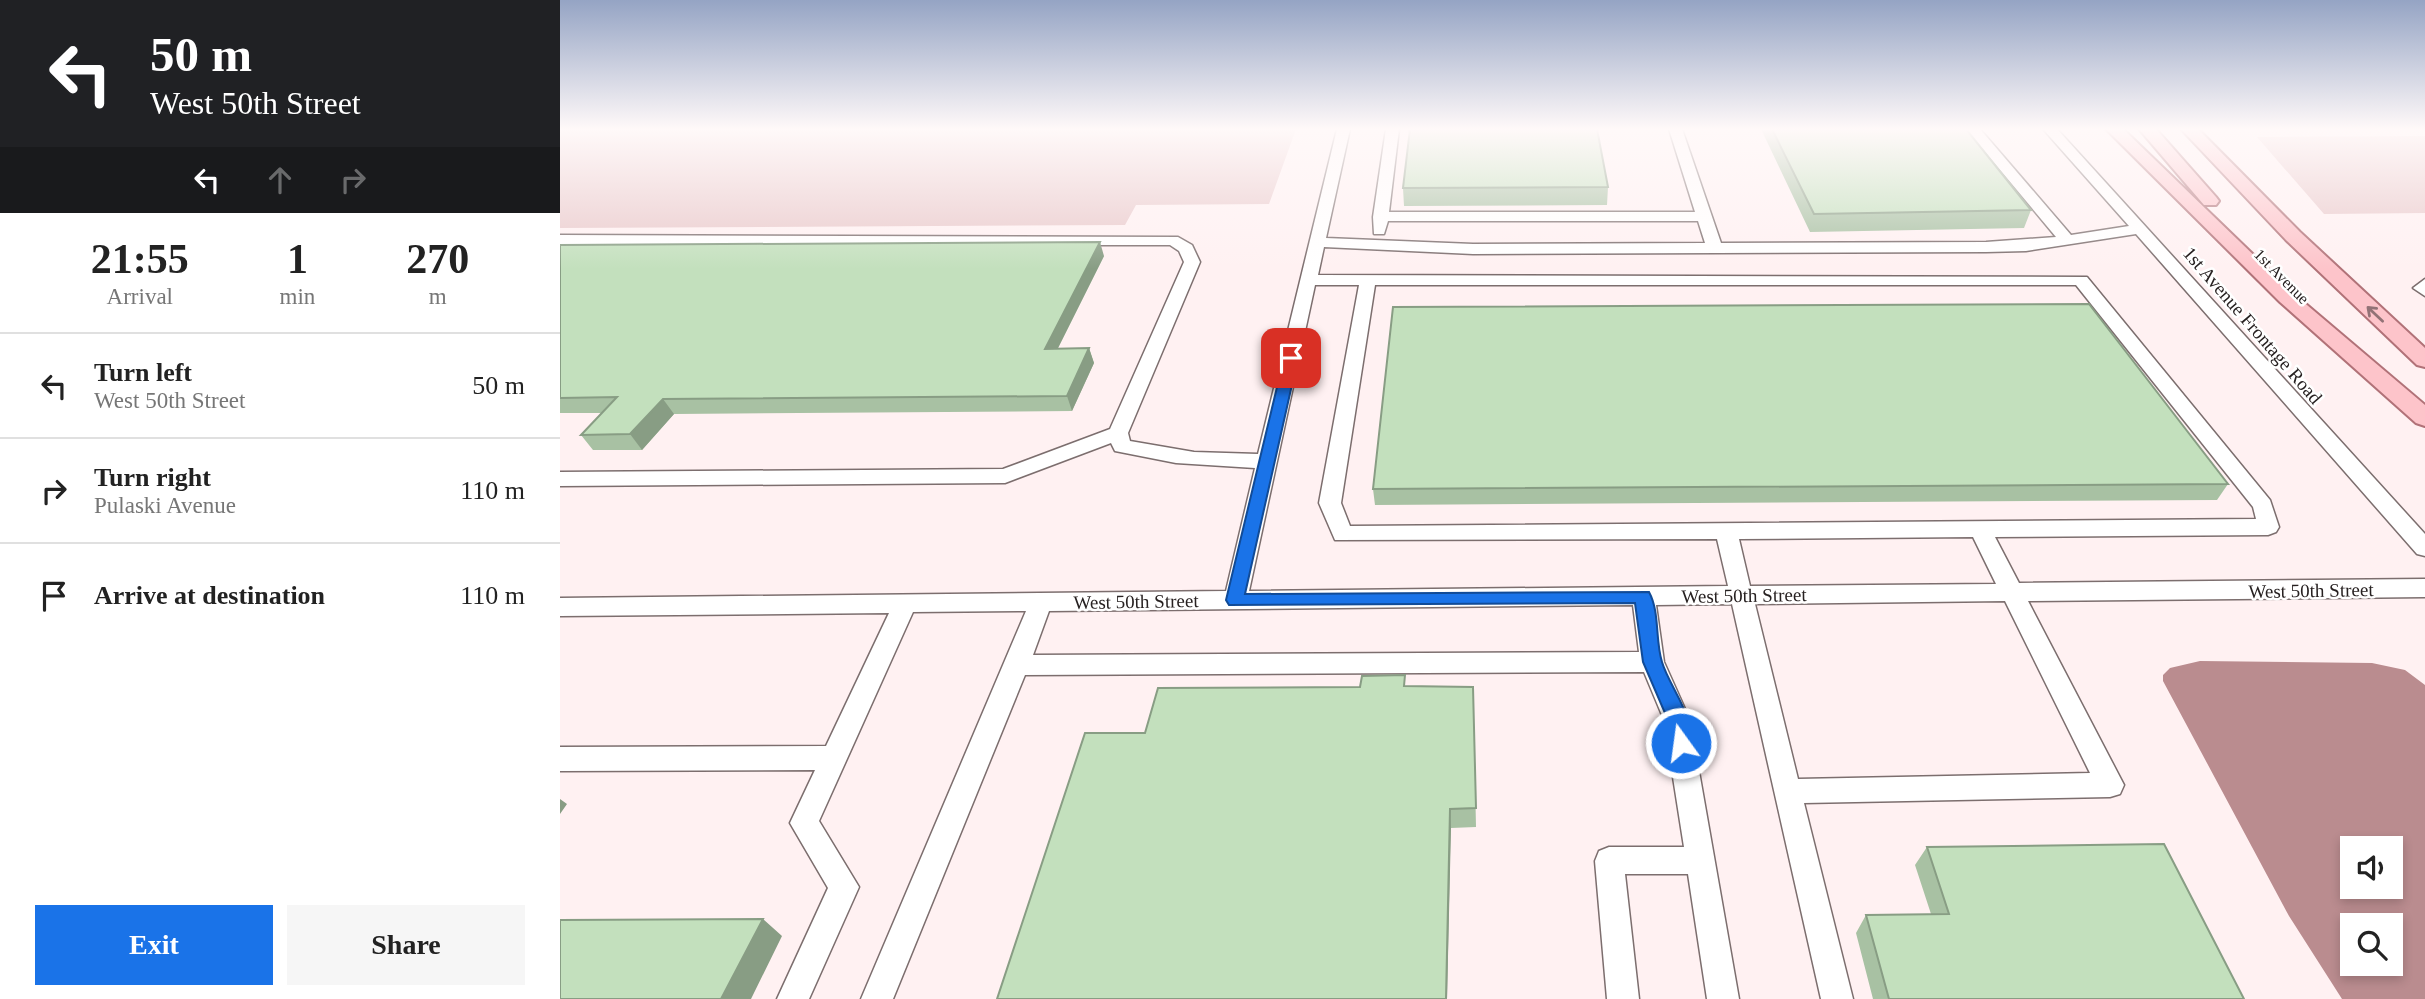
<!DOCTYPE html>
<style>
body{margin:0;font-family:Georgia,serif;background:#f6f6f6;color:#222;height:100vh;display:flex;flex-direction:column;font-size:26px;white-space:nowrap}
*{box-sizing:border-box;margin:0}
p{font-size:23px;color:#767676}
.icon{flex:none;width:38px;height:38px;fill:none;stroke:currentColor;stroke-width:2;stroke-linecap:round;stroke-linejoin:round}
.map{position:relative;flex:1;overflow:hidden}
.side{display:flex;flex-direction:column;background:#fff;width:560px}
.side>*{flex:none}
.hud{background:#202124;color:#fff;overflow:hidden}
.fabs{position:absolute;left:1780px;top:836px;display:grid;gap:14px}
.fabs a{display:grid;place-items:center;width:63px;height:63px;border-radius:0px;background:#fff;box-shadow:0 4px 10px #0003;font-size:35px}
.pin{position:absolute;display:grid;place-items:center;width:60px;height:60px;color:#fff;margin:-30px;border-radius:14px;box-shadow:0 4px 10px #0006}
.me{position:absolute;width:77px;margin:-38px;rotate:346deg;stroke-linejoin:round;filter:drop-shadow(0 0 5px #0008)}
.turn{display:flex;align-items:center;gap:24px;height:147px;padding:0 35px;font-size:32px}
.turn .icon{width:91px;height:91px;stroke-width:2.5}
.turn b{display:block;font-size:49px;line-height:60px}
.lanes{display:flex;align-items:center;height:66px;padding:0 35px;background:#0003;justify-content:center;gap:35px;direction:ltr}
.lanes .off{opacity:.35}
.eta{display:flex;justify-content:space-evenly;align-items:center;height:119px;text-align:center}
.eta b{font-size:42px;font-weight:600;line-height:49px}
.button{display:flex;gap:14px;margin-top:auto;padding:14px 35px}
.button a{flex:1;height:80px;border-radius:0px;background:#1a73e8;color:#fff;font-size:28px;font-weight:600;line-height:80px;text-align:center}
.button a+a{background:#f6f6f6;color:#222}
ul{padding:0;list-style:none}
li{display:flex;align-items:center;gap:21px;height:105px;padding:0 35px;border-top:2px solid #e0e0e0}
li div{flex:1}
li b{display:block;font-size:26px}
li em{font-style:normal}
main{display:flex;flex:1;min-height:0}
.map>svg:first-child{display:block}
.green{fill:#e9c9cb}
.water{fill:#ba8c8f;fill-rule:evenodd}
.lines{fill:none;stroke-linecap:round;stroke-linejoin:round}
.minor-casing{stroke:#7c6e6e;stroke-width:3}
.major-casing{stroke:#b17278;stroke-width:4}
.minor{fill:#fff;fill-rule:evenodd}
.major{fill:#fdc4ca;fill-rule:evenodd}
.wall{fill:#a8c1a3}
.shaded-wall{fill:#889d84}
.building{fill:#c3e0bd;stroke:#889d84;stroke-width:2}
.oneway{stroke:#927276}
.route{fill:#1a73e8;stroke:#114b97;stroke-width:2}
.labels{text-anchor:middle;stroke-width:5;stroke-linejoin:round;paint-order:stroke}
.far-street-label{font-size:16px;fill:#272121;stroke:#fff}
.street-label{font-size:19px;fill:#272121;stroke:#fff}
</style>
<main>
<section class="side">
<div class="hud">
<div class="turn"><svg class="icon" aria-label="left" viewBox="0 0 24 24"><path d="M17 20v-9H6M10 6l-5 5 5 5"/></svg><div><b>50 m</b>West 50th Street</div></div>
<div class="lanes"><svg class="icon" aria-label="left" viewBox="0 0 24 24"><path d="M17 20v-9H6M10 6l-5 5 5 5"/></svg><svg class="icon off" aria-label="ahead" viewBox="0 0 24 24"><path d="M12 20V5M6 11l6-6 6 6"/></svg><svg class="icon off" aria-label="right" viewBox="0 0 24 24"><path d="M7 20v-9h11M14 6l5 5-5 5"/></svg></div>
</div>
<div class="eta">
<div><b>21:55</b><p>Arrival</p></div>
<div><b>1</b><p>min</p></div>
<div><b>270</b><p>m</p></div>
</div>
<ul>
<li><svg class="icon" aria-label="left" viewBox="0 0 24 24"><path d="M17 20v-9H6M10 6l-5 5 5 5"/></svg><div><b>Turn left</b><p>West 50th Street</p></div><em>50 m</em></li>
<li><svg class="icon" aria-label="right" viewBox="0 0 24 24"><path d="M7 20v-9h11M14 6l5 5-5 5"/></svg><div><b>Turn right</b><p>Pulaski Avenue</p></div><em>110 m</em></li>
<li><svg class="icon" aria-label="arrive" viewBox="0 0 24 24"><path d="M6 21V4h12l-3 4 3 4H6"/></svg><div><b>Arrive at destination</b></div><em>110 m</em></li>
</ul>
<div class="button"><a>Exit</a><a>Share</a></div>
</section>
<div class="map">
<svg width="1865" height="999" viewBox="0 0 1865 999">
<rect width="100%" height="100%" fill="#fff1f2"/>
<path class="green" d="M0,129H736L709,204L576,205L565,225L0,228Z
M1865,136V213L1764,214L1697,137Z"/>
<path class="water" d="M1640,661L1812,663L1845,670L1865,685V999H1782L1729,916L1603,681V675L1610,668ZM1792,849H1830V887H1792ZM1792,926H1830V964H1792Z"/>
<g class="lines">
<g class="minor-casing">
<path id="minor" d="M777,129H790L766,238L913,244L1145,243L1138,221H828L824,234H814L813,217L826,129H839L829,212H1135L1109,129H1122L1161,243L1426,242L1496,237L1406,129H1420L1511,235L1569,226L1483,129H1497L1865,534V556L1857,554L1576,234L1466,251L1426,252L913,254L764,247L758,275L1527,277L1710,500L1719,527L1716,532L1708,535L1435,537L1459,583L1865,579V597L1468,601L1564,785L1560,794L1550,797L1244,803L1293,999H1261L1172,604L1096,605L1104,662L1130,720L1179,999H1147L1128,874H1065L1079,999H1047L1035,861L1039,851L1049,847H1124L1104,720L1084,672L465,675L333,999H301L466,611L353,612L259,821L299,887L249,999H217L268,888L230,823L255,770L0,771V747L266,746L329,613L0,616V598L666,591L695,468L616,463L555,451L551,443L445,483L0,486V472L443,469L550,429L624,262L619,251L610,245H0V235L618,237L632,245L640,262L568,433L570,441L634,452L698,454ZM755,285H799L759,503L775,540L1157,539L1168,586L689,591ZM815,285H1516L1693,507L1696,519L790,526L781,503ZM1413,537L1436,584L1190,586L1179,539ZM1445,601L1530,773L1238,779L1195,604ZM1073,605L1079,652L473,655L489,611Z
M1865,279V296L1853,288Z"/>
</g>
<g class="major-casing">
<path id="major" d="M1546,129H1563L1734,294L1865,405V426L1856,423L1720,302Z
M1579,129H1596L1656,197L1659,201L1656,205H1644Z
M1621,129H1638L1740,232L1865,348V367L1857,365L1726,240Z"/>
</g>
<use href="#minor" class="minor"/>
<use href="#major" class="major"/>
</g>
<path class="wall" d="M1201,129H1406L1471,210L1464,228L1250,232Z
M1048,187L1047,205L844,206L843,188Z
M0,245L544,256L498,348H529L534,363L512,411L114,414L82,450H33L21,435L42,413H0Z
M1668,484L1657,500L815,505L813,489Z
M846,686L913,687L916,827L891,828L585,733L800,687Z
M1367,847L1684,999H1313L1296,933L1306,915L1371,914L1355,865Z"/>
<path class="shaded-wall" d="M540,242L544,256L490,364L485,349Z
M529,348L534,363L512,411L507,396Z
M103,399L114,414L82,450L70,434Z
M0,799L7,804L0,814Z
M890,809L891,828L887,999H886Z
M203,919L222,936L191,999H161Z"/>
<path class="building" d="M850,129H1037L1048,187L843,188Z
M1212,129H1406L1471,210L1254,214Z
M540,242L485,349L529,348L507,396L103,399L70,434L21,435L57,397L0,398V245Z
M1529,304L1668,484L813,489L833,307Z
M845,675L844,686L913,687L916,808L890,809L886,999H437L525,733H585L598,688L800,687L802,676Z
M1604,844L1684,999H1329L1306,915L1389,914L1367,847Z
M203,919L161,999H0V920Z"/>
<defs><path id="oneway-shaft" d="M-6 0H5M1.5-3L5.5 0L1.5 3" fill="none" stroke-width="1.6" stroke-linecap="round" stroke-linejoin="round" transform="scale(1.75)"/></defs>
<use class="oneway" href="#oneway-shaft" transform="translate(1815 314) rotate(-137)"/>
<linearGradient id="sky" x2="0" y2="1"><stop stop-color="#95a4c4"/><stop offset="0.48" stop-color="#fff9f9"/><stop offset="1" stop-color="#fff9f9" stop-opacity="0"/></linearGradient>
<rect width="1865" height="269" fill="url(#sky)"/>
<path class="route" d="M731,354L738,358L685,594L1089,592C1100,612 1095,640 1102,662C1109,687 1141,724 1128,749L1121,752L1114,749L1108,720L1083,662L1075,603L669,605L666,600L724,358Z"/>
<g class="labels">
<g class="far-street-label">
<text transform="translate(1722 276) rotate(45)" y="6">1st Avenue</text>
</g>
<g class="street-label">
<text transform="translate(1693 325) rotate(49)" y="7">1st Avenue Frontage Road</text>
<text transform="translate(1751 590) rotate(-1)" y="7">West 50th Street</text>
<text transform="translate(1184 595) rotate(-1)" y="7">West 50th Street</text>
<text transform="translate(576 601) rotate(-1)" y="7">West 50th Street</text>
</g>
</g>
</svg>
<div class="fabs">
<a><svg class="icon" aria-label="sound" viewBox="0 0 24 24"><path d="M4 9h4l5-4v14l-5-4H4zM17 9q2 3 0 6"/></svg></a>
<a><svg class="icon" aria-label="search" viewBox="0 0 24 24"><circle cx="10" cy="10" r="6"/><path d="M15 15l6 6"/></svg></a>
</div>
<div class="pin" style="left:731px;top:358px;background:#d93025"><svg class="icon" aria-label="arrive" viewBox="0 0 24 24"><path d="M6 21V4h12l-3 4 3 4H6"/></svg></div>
<svg class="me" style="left:1121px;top:743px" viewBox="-20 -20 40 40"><circle r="17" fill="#1a73e8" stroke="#fff" stroke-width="3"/><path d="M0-11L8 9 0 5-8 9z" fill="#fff"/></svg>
</div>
</main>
